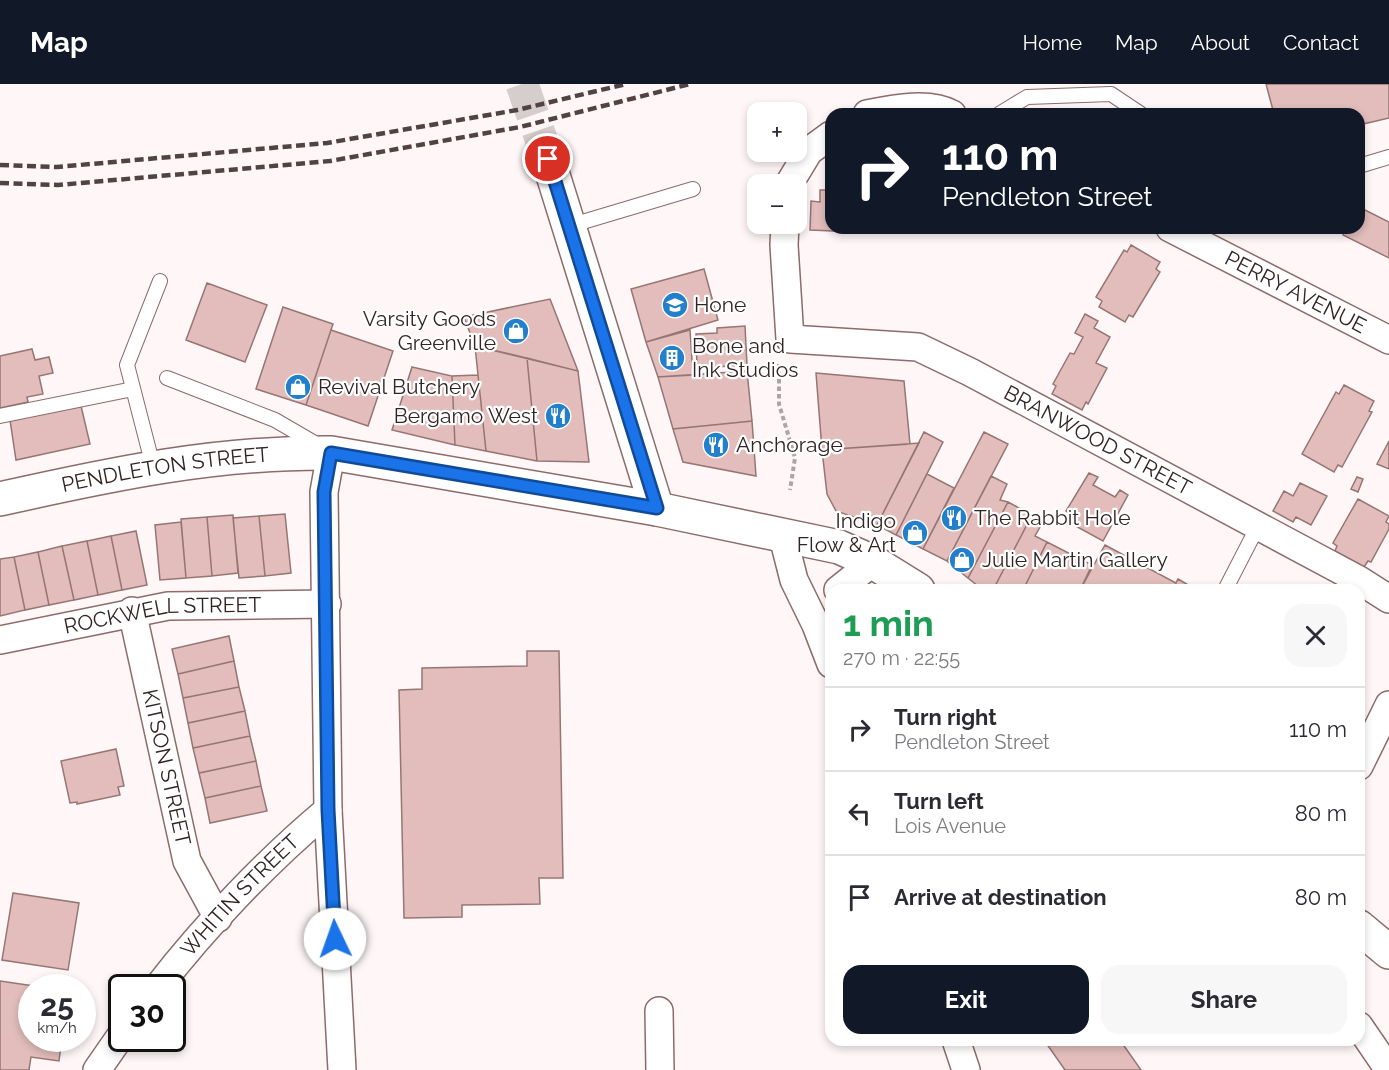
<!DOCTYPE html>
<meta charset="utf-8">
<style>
body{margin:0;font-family:Raleway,sans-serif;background:#f7f7f7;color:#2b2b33;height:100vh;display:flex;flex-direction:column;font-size:22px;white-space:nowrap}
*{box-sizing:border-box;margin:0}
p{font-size:20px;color:#7c7c81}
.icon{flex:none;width:33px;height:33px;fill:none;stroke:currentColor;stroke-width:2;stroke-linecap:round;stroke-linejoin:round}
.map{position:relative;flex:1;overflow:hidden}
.sheet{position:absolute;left:825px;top:500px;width:540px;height:462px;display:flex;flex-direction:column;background:#fff;border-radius:18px;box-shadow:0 3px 9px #0003}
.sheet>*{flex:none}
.guide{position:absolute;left:825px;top:24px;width:540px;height:126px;border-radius:18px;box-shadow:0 3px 9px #0003;background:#111827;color:#fff;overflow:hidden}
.tools{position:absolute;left:747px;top:18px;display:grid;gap:12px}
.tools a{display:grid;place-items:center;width:60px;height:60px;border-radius:12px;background:#fff;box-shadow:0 3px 9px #0003;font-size:30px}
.speed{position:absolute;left:18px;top:890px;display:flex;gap:12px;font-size:30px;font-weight:700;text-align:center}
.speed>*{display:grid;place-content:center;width:78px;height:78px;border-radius:50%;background:#fff;box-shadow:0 3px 9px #0003;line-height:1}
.speed small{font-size:15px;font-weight:400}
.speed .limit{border:3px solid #111;border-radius:9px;background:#fff;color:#111}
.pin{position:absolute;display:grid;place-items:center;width:51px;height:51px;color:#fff;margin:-26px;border:3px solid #fff;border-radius:50%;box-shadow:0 2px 6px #0007}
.me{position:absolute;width:66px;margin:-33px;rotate:357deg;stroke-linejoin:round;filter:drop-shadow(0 0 4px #0008)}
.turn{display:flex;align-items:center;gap:21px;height:126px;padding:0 18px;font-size:27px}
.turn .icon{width:78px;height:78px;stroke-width:2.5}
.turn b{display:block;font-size:42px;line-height:51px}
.round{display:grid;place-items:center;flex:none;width:63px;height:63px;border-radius:18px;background:#f7f7f7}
.headline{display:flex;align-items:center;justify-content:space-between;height:102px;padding:0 18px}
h1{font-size:36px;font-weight:700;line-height:45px;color:#1e9e55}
.action{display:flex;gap:12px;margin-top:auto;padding:12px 18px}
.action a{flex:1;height:69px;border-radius:18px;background:#111827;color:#fff;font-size:24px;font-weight:700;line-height:69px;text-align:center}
.action a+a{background:#f7f7f7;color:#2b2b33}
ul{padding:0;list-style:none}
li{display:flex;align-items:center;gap:18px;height:84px;padding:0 18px;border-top:2px solid #e1e1e2}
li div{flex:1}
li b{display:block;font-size:22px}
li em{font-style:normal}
header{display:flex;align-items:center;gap:36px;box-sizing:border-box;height:84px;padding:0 30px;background:#111827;color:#fff}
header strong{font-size:28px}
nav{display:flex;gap:33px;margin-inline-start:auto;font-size:21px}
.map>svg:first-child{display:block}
.building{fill:#e2bdbb;stroke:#977573;stroke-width:1.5}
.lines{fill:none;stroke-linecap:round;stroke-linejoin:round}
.secondary-tunnel{stroke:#d6cdcd;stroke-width:33;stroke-dasharray:33 16;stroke-linecap:butt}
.lane-casing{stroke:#8c6b6a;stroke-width:16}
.street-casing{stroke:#8c6b6a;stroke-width:30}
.secondary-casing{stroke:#8c6b6a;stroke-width:36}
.path{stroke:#afa4a4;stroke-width:4;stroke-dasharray:4.5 3;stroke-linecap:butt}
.lane{stroke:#fff;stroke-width:14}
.street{stroke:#fff;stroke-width:27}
.secondary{stroke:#fff;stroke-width:33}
.rail{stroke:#514343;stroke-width:4.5;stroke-dasharray:9 4.5;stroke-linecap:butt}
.route-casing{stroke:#114b97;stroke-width:15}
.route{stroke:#1a73e8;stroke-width:10}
.labels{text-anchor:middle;stroke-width:4.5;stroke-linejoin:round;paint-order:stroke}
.street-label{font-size:21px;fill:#322424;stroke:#fff}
.poi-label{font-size:21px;fill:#322424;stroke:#fff;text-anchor:start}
</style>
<header>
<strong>Map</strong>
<nav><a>Home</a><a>Map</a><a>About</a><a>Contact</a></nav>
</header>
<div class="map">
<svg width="1389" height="986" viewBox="0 0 1389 986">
<rect width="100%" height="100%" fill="#fff7f7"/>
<path class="building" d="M1266,0H1389V34L1359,41V30H1274Z
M820,106H831V144H856V148L810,146L811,117L820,118Z
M1359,123L1389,138V174L1343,151L1347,144H1359Z
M1131,161L1160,178L1156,185L1160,188L1133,233L1129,231L1125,238L1099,223L1102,217L1096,213L1124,166L1127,168Z
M704,185L718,236L646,258L631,205Z
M207,199L267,221L245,278L186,256Z
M550,215L578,287L475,262L464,233Z
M283,223L333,240L306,321L256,305Z
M1085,230L1098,237L1094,244L1110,253L1096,279L1107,284L1088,320L1086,318L1082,326L1052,310L1056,302L1053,300L1070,269L1074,270L1083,253L1075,249Z
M745,242L747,281L697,284L696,250L717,249V244Z
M331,246L393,267L368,342L306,321Z
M690,246L693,291L658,293L646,258Z
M475,262L527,274L537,377L486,367Z
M32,265L35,276L49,273L53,289L39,292L43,310L27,313L28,318L0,324V272Z
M527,274L578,287L589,378L537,377Z
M412,283L452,292L455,361L392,346Z
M747,287L752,337L673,345L658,293Z
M816,289L904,297L910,360L822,366Z
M478,291L486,367L455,361L452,292Z
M1344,301L1374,317L1369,327L1372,328L1342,383L1338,381L1334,388L1302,370L1336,308L1339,310Z
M81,322L90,360L16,376L10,336Z
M752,337L756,392L683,378L673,345Z
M924,348L943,358L896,451L877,441Z
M984,348L1008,360L947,477L923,465Z
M1389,357V385L1377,380Z
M919,359L877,441L836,427L827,410L822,366Z
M1089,389L1098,393L1093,401L1115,413L1120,406L1128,411L1103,457L1070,439L1074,432L1066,427Z
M927,390L954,404L923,465L896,451Z
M991,392L1007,400L1000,416L1008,418L968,494L947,477Z
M1357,393L1363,395L1358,408L1351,405Z
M1300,399L1327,412L1311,441L1296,433L1293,438L1273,427L1284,407L1293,412Z
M1358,415L1389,432L1386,438L1389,440V445L1371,478L1368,477L1364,483L1335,467L1337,462L1333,459Z
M1008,418L1032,431L993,506H983L968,494Z
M285,430L291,489L265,492L259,432Z
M233,431L238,489L212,492L207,433Z
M1032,431L1044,436L1035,452L1047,458L1023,506H993Z
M259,432L265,492L239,494L233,434Z
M207,433L212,492L186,494L181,435Z
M181,438L186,494L160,496L155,441Z
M136,447L147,501L122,506L111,452Z
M111,452L122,506L98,511L87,457Z
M87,457L98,511L74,516L62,462Z
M1047,458L1092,481L1080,506H1023Z
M1105,461L1176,499L1172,506H1080Z
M62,462L74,516L49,521L38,468Z
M38,468L49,521L25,526L14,473Z
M14,473L25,526L0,532V475Z
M1178,495L1197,506H1172Z
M229,552L234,577L178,590L172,565Z
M527,567H559L563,794H539L540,820L462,821V833L404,834L399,606L422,605V584L527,582Z
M234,577L239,603L183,614L178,590Z
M239,603L245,627L188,639L183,614Z
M245,627L250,652L193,664L188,639Z
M250,652L256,677L199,689L193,664Z
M116,665L124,702L118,703L120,711L77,720V718L70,719L61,677Z
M256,677L261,702L205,714L199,689Z
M261,702L267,727L210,739L205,714Z
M13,809L79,819L68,886L2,876Z
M0,897L41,903H32V954H62L59,977L31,973L29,986H0Z
M1044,956H1120L1141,986H1065Z"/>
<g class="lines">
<path class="secondary-tunnel" d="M522,0L548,75"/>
<g class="lane-casing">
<path id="lane" d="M999,30L1027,13L1111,10L1141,30
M1359,82L1389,73
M569,142L693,105
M167,294L275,336L318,361
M0,332L133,305
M153,382L127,281L160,197
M1225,506L1258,442"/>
</g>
<g class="street-casing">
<g id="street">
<path d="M867,30C892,25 929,17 952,30"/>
<path d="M789,100L809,67L831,51"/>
<path id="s1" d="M785,140L784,161L790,255L918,263L970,288L1359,496L1389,515"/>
<path id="s2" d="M1170,144L1389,256"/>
<path d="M331,369L324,408L328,726L342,986"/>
<path d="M783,453L794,496L816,541L831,580"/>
<path d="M838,506L873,478"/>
<path id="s3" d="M132,527L187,777L218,834"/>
<path id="s4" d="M0,556L168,522L327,520"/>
<path d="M1359,682L1389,621"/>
<path id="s5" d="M158,903C204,843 269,775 328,726"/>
<path d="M659,927L660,986"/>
<path d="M1359,942L1389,986"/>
<path d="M956,956L966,986"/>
<path d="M97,986L122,950"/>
</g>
</g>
<g class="secondary-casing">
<g id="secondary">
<path d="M548,75L657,425"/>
<path id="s6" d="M0,415C111,390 216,368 331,369L657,425L839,463L873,478L918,506"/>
<path d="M1359,843L1389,868"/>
</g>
</g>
<path class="path" d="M779,280V320L795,374L790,406"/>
<use href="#lane" class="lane"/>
<use href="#street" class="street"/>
<use href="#secondary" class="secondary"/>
<path class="rail" d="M0,81L57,83L327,59L517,26L626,0
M0,99L58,101L330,77L520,43L690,0"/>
</g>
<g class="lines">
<g class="route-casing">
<path id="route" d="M335,855L328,726L324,408L331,369L657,424L548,75"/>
</g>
<use href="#route" class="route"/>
</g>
<defs>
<g id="school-disc" transform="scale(1.35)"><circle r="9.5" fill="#217fcb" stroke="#fff"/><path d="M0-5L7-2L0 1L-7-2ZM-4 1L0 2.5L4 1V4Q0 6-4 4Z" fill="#fff"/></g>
<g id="shop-disc" transform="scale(1.35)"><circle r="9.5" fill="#217fcb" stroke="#fff"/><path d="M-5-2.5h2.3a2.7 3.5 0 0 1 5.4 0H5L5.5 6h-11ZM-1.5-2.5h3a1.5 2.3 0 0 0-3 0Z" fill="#fff"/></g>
<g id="building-disc" transform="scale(1.35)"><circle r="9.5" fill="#217fcb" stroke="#fff"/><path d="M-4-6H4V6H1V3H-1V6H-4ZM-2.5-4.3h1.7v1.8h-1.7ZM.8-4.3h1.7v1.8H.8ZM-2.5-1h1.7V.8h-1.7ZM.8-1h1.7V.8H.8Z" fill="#fff"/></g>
<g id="restaurant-disc" transform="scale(1.35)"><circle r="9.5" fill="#217fcb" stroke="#fff"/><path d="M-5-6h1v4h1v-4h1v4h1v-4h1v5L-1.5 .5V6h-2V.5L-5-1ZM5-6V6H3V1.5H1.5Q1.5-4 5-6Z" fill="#fff"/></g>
</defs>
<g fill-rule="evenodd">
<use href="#school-disc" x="675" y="221"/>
<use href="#shop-disc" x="516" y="247"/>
<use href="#building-disc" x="672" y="274"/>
<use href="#shop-disc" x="298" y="303"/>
<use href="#restaurant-disc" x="558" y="332"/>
<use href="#restaurant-disc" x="716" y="361"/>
<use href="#restaurant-disc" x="954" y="434"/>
<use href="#shop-disc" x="915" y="449"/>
<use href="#shop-disc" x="962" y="476"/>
</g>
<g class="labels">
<g class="street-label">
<text dy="7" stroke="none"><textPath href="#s2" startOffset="141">PERRY AVENUE</textPath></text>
<text dy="7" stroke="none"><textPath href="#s1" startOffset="446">BRANWOOD STREET</textPath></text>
<text dy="7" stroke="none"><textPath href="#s6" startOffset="168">PENDLETON STREET</textPath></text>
<text dy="7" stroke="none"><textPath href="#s4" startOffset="165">ROCKWELL STREET</textPath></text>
<text dy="7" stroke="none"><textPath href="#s3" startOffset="160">KITSON STREET</textPath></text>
<text dy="7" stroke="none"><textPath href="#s5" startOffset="123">WHITIN STREET</textPath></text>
</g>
<g class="poi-label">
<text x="694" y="228">Hone</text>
<text x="496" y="242" text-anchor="end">Varsity Goods<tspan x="496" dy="24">Greenville</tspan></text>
<text x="692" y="269">Bone and<tspan x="692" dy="24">Ink Studios</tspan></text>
<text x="318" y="310">Revival Butchery</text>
<text x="538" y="339" text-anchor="end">Bergamo West</text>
<text x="736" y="368">Anchorage</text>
<text x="974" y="441">The Rabbit Hole</text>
<text x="896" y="444" text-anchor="end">Indigo<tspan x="896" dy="24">Flow &amp; Art</tspan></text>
<text x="982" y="483">Julie Martin Gallery</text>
</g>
</g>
</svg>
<div class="tools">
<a>+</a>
<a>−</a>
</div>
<div class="speed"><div>25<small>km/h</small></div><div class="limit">30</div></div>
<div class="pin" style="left:548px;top:75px;background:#d93025"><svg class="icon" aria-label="arrive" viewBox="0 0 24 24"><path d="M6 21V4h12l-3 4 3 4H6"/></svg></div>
<svg class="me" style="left:335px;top:855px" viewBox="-20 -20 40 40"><circle r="19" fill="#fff"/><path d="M0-13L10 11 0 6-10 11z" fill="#1a73e8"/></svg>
<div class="guide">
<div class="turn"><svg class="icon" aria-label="right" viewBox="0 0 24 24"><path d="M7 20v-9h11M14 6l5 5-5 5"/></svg><div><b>110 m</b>Pendleton Street</div></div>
</div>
<section class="sheet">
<div class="headline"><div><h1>1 min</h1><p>270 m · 22:55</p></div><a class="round"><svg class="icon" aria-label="close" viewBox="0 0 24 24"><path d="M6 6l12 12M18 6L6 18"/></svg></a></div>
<ul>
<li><svg class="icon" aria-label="right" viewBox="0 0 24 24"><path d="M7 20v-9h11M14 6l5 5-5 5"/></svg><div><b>Turn right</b><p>Pendleton Street</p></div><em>110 m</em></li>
<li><svg class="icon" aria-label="left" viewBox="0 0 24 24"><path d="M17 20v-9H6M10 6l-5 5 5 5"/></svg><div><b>Turn left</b><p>Lois Avenue</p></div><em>80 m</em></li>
<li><svg class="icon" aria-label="arrive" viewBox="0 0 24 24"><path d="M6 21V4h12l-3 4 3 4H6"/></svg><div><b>Arrive at destination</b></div><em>80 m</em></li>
</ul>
<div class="action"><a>Exit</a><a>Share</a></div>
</section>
</div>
